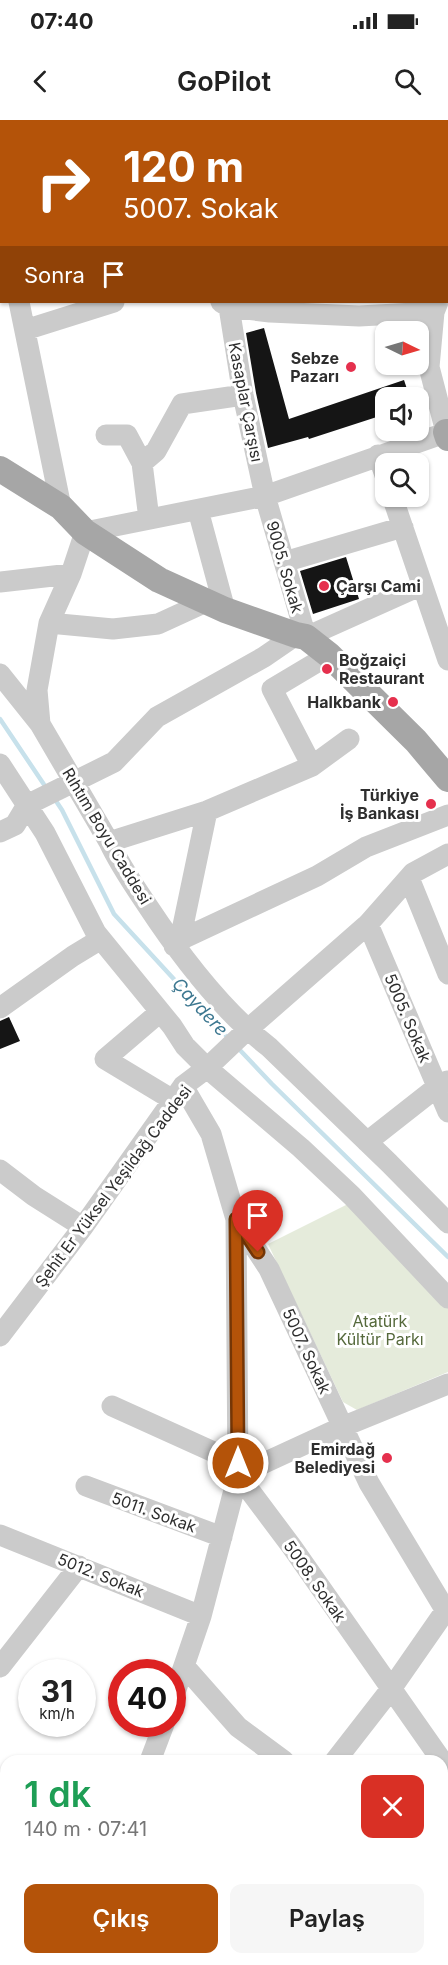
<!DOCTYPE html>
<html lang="tr">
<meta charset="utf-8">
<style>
body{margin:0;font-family:Inter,sans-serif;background:#f6f6f6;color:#222;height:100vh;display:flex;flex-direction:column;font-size:22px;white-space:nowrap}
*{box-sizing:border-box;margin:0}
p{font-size:20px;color:#767676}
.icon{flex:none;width:33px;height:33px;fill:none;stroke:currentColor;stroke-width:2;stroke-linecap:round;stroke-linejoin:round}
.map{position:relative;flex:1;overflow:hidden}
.drawer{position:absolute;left:0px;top:1635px;width:448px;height:210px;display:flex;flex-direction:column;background:#fff;border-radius:18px 18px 0 0;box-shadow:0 2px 4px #0004}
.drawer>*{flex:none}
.top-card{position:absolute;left:0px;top:0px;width:448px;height:183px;box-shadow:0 2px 4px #0004;background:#b45309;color:#fff;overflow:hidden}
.needle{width:39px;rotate:95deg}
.fabs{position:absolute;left:375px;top:201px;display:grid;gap:12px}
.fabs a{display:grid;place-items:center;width:54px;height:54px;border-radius:12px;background:#fff;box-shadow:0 2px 4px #0004;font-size:30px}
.speed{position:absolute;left:18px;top:1539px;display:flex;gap:12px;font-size:30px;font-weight:700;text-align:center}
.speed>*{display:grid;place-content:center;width:78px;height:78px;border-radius:50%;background:#fff;box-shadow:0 2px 4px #0004;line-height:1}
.speed small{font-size:15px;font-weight:400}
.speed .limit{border:9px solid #d22;background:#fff;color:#111}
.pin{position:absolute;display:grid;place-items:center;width:51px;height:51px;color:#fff;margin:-62px -26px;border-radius:50% 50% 50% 0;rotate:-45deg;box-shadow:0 0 6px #0007}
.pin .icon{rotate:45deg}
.me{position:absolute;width:66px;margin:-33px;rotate:0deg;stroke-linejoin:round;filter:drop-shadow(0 0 4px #0008)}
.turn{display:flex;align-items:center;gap:21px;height:126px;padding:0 24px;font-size:27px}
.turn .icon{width:78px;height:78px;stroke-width:2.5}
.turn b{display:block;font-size:42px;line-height:51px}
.then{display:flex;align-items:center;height:57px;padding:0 24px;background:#0003;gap:12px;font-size:22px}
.round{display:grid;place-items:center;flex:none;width:63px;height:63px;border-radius:12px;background:#f6f6f6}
.head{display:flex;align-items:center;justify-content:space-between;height:102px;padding:0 24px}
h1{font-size:36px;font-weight:600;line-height:45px;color:#1e9e55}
.button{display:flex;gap:12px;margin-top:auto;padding:12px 24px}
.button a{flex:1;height:69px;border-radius:12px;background:#b45309;color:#fff;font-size:24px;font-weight:600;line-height:69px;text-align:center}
.button a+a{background:#f6f6f6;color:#222}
.status{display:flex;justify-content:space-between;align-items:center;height:42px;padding:0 30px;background:#fff;direction:ltr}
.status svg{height:16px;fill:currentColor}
header{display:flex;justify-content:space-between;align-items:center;height:78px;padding:0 24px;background:#fff;font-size:27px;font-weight:600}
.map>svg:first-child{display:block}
.green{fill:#e5ebdb}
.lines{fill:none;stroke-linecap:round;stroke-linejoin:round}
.stream{stroke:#c7e1eb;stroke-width:4.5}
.building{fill:#151515}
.minor{stroke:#cbcbcb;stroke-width:21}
.major{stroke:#a6a6a6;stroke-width:26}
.route-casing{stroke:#753606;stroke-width:15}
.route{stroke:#b45309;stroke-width:10}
.poi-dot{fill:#e5304d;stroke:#fff;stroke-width:2}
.labels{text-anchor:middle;stroke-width:6;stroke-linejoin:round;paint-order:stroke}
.poi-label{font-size:16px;font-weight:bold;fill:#2e2e2e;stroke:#fff;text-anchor:end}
.street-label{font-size:16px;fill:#2e2e2e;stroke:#fff}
.park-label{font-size:16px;fill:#55693b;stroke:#fff}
.water-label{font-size:18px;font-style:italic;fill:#3c7790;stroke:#fff}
</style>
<div class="status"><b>07:40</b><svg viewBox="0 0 49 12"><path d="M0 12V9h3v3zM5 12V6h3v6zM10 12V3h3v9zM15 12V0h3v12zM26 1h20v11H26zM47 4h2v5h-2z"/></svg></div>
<header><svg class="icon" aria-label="back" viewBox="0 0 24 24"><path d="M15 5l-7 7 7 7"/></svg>GoPilot<svg class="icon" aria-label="search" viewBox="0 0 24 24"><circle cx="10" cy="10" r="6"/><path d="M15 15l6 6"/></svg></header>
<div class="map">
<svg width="448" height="1845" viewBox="0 0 448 1845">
<rect width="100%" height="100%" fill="#fff"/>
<path class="green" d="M350,1083L448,1187V1252L357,1290L343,1282L268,1124Z"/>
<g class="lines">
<path class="stream" d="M0,599L47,669
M54,678L62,690L114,794L229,919
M237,927L272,964L448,1137"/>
</g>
<path class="building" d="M264,208L289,299L404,260L410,278H386V294L309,319L308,317L268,328L256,273L246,213Z
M346,437L359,479L313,494L300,451Z
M9,897L20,921L0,929V901Z"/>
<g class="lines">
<path class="minor" d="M159,0L160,2
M136,2L139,0
M273,2V0
M447,71H448
M0,88L2,86
M0,109L2,113
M447,156L448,153
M19,182L61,387
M221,182L229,187L270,192L359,196L434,192
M230,182L229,187L243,275L265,376L306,517L422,465
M438,182L434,192L429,247L446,312
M25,210L114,182
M106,315H127L142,343
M378,335L386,358
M392,376L448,540
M198,390L225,490
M149,399L142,343L156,331L182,284L243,275
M284,442L403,407
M0,462L71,454
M49,503L113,509L158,504L206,482
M0,554L40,604L109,722C119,744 133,764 147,785C180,835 221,890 269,927L389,1043L448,1103
M40,604L37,570L49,503L71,454L85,412L265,376L448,312
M0,644L45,713L96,813L172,906L185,926L207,948L301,1028L352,1076L448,1178
M312,646L272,569L329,535
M0,712L15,705L27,685L114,642L157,597L264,537L296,515
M109,722L207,691L312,646L349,619
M409,758L448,854
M368,804L448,992
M180,820L207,691
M174,826L180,820L317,756L366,727L448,695
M0,888L73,836L101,819
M160,892L105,939L173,980
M183,966L211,1014L236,1099L269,1149L369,1363L446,1491
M367,1022L437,967L447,961
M0,1050L34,1076L83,1107
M0,1216L83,1107L183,966L207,948L247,910L368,804L413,753L448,734
M112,1286L238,1343
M86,1366L222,1417
M0,1415L201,1496
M0,1547L79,1446
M185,1547L238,1607L284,1641
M172,1581L201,1496L238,1355L236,1099
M150,1641L164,1604
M335,1641L391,1569L448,1487
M442,1641L292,1427L238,1355L342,1307L448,1264
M442,1711L448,1708
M0,1796L6,1791
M442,1816L448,1823
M103,1839L109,1845
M164,1839L166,1845
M241,1845L243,1839
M393,1845L410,1839"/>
<path class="major" d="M446,312L448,318
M0,349L61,387L85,412L159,460L225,490L296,515L306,517L329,535L416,621L448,659"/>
</g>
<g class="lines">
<g class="route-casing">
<path id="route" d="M238,1343L236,1099L258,1132"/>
</g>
<use href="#route" class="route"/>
</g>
<g class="poi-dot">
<circle cx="351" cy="247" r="6"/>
<circle cx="324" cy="466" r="6"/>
<circle cx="327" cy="549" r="6"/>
<circle cx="393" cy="582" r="6"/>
<circle cx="431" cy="684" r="6"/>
<circle cx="387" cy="1338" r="6"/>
</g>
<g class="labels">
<g class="poi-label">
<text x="339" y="244">Sebze<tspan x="339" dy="18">Pazarı</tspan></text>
<text x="336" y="472" text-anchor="start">Çarşı Cami</text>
<text x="339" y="546" text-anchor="start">Boğzaiçi<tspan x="339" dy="18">Restaurant</tspan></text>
<text x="381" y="588">Halkbank</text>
<text x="419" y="681">Türkiye<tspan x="419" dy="18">İş Bankası</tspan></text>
<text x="375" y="1335">Emirdağ<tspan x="375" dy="18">Belediyesi</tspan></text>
</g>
<g class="street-label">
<text transform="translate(246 282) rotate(79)" y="6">Kasaplar Çarşısı</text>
<text transform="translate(285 447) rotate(74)" y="6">9005. Sokak</text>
<text transform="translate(107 716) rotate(59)" y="6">Rıhtım Boyu Caddesi</text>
<text transform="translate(408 898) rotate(67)" y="6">5005. Sokak</text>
<text transform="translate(113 1066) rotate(-53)" y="6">Şehit Er Yüksel Yeşildağ Caddesi</text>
<text transform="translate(307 1231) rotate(65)" y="6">5007. Sokak</text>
<text transform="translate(154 1392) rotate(20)" y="6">5011. Sokak</text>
<text transform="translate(101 1455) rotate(22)" y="6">5012. Sokak</text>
<text transform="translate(315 1461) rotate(55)" y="6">5008. Sokak</text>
</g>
<g class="park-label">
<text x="380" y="1207">Atatürk<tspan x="380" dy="18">Kültür Parkı</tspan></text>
</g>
<g class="water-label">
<text transform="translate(200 887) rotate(47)" y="6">Çaydere</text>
</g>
</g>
</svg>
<div class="fabs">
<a><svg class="needle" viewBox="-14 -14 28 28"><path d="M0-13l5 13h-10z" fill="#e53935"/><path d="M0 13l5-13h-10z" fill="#767676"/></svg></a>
<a><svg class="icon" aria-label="sound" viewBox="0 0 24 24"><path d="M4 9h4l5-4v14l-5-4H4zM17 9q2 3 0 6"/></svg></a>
<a><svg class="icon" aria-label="search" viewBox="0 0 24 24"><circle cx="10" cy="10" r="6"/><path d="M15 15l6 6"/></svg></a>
</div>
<div class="speed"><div>31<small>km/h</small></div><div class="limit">40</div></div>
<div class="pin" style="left:258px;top:1132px;background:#d93025"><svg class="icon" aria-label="arrive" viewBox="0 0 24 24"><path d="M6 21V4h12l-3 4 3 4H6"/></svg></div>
<svg class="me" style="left:238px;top:1343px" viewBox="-20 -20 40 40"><circle r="17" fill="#b45309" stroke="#fff" stroke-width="3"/><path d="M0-11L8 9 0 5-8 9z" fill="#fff"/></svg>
<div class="top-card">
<div class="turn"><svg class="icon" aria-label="right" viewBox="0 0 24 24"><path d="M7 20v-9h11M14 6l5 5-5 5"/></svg><div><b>120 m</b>5007. Sokak</div></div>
<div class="then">Sonra<svg class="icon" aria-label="arrive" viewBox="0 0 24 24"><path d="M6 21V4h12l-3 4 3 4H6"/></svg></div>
</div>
<section class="drawer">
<div class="head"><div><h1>1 dk</h1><p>140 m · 07:41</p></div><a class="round" style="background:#d93025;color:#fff"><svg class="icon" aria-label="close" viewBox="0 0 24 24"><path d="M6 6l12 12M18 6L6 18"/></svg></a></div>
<div class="button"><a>Çıkış</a><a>Paylaş</a></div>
</section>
</div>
